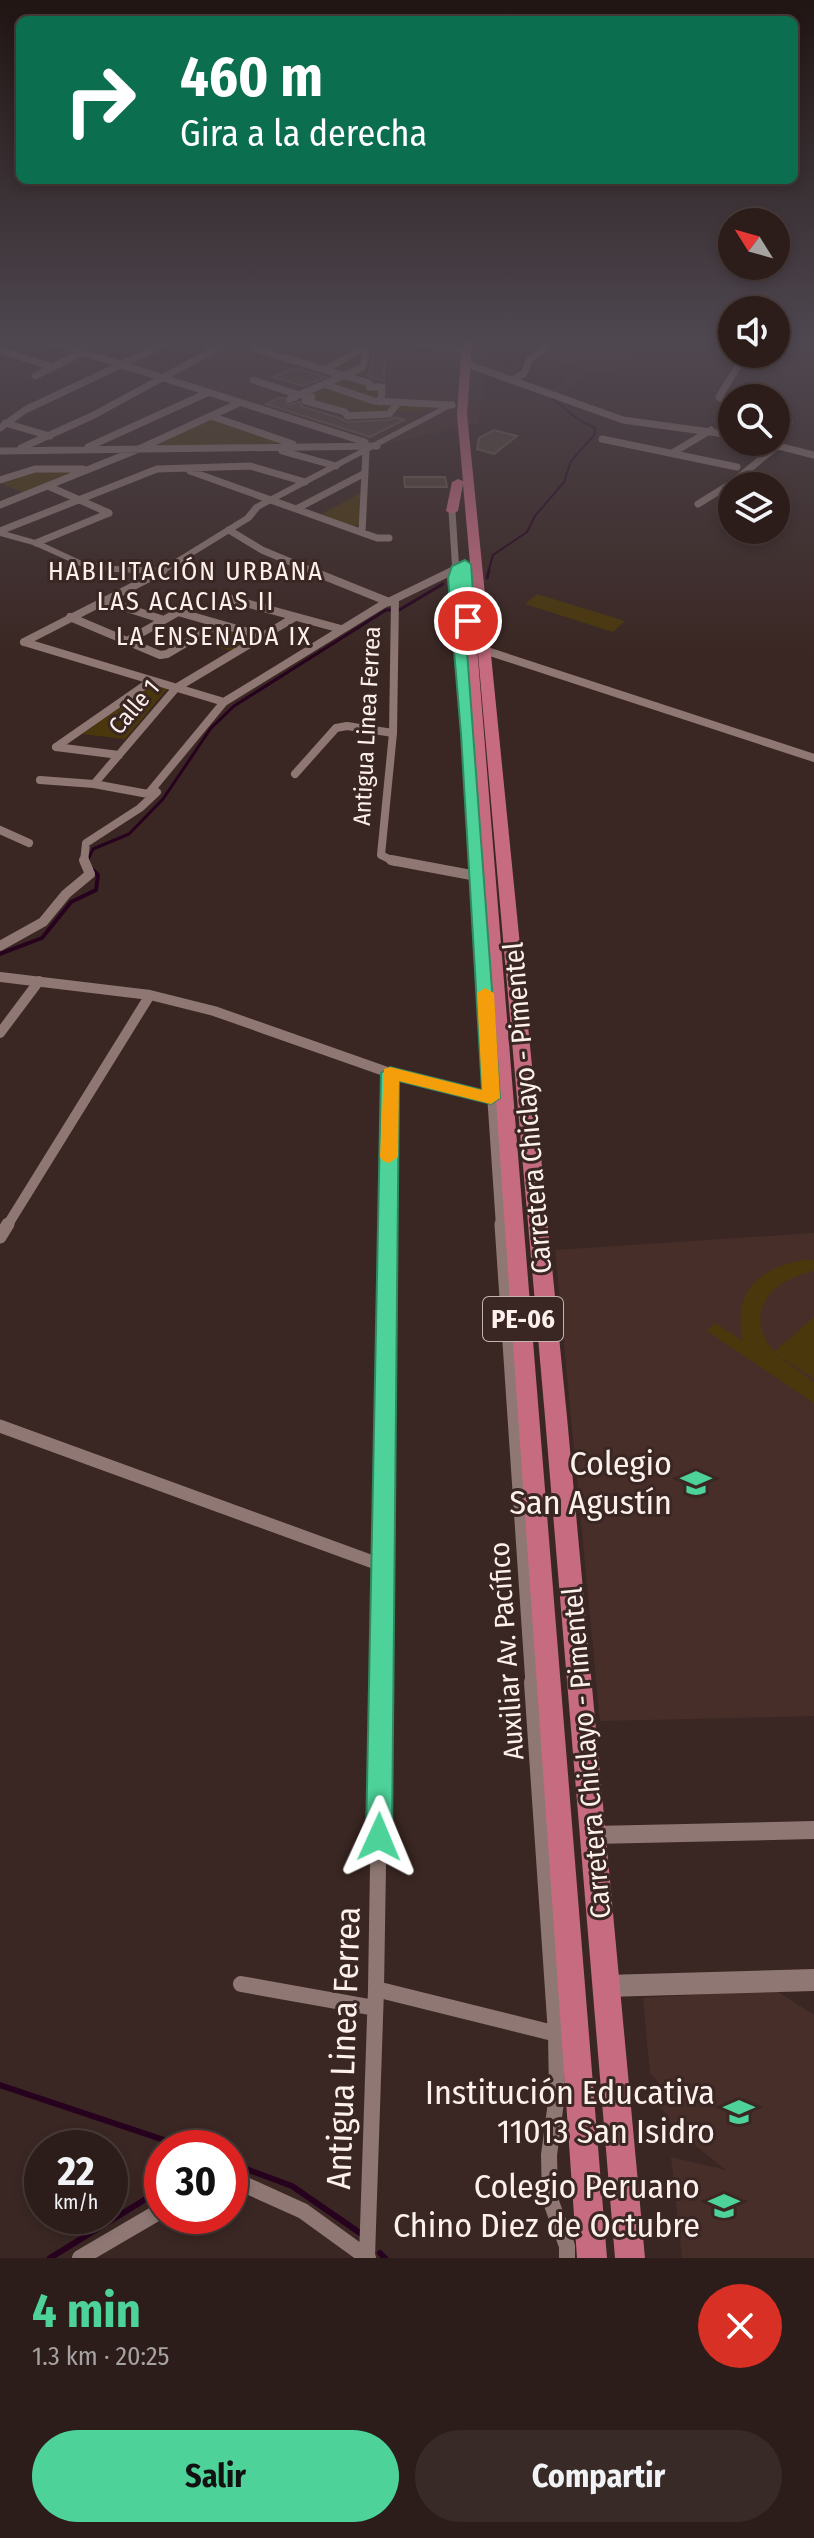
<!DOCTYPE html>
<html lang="es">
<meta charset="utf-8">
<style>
body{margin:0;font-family:"Fira Sans Condensed",sans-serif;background:#382a27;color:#f1f3f6;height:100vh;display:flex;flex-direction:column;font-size:30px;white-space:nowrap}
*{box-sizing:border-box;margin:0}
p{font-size:26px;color:#a6a2a2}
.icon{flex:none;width:44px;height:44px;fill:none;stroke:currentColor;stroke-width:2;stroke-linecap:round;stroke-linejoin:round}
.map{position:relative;height:2258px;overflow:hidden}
.details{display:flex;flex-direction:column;background:#2c1d1a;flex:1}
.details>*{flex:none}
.banner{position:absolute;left:16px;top:16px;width:782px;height:168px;border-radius:12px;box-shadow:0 4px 12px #0003,0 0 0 2px #483b39;background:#0b6e4f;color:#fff;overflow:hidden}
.needle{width:52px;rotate:307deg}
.buttons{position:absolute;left:718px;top:208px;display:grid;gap:16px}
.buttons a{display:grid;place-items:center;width:72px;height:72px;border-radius:50%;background:#2c1d1a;box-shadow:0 4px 12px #0003,0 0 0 2px #483b39;font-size:40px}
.speed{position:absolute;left:24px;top:2130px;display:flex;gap:16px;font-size:40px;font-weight:700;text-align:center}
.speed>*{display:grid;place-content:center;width:104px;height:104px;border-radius:50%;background:#2c1d1a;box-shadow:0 4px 12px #0003,0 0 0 2px #483b39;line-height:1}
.speed small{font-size:20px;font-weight:400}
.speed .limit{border:12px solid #d22;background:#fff;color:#111}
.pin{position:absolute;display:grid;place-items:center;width:68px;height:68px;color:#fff;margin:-34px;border:4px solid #fff;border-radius:50%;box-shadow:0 2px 8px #0007}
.me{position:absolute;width:88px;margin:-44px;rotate:1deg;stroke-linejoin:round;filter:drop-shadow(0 0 6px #0008)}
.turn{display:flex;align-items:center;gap:28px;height:168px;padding:0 32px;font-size:36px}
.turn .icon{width:104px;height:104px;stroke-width:2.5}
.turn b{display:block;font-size:56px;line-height:68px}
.round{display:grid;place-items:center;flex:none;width:84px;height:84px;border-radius:42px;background:#382a27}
.head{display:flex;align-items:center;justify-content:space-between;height:136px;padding:0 32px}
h1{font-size:48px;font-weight:700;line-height:60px;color:#4dd39a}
.cta{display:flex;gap:16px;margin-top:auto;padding:16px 32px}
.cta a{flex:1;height:92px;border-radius:48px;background:#4dd39a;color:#111;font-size:32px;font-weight:700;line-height:92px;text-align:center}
.cta a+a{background:#382a27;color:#f1f3f6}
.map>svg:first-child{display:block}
.built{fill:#482e29}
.green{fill:#4a370b}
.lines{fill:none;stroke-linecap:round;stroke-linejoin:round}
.stream-far3{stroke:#27021e;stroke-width:2}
.stream-far2{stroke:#27021e;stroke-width:3}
.stream-far1{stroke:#27021e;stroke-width:4}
.stream{stroke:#27021e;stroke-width:6}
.building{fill:#534236;stroke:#6b5a4d;stroke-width:2}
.minor-far4{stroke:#8f7873;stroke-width:7}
.minor-far3{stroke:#8f7873;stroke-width:8}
.minor-far2{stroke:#8f7873;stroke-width:10}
.minor-far1{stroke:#8f7873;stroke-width:13}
.minor{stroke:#8f7873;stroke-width:16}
.tertiary{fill:#8f7873;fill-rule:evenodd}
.primary{fill:#c66b80;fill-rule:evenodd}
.route{fill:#4dd39a;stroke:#328964;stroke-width:2}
.slow{fill:#f59e0b}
.labels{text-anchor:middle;stroke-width:6;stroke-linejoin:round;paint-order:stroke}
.far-street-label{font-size:24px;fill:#fef0ed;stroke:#3a2723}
.far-neighbourhood-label{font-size:26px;letter-spacing:2px;fill:#fef0ed;stroke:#3a2723}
.shield{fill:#3a2723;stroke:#c3b4b0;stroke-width:2}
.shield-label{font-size:26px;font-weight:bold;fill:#fef0ed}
.street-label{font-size:28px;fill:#fef0ed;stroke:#3a2723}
.near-poi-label{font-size:34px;fill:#fef0ed;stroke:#3a2723;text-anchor:end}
.near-street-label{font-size:34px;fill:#fef0ed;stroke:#3a2723}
</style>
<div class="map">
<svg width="814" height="2258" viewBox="0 0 814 2258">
<rect width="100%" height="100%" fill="#3a2723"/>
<path class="built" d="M219,341H489L478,423L377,446L162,379Z
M558,341H653L611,374L593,370L561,394L550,391L583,368L539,357Z
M814,1233V1716L600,1721L555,1250Z
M775,1990L814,2015V2258H682L671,2157L726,2170L671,2126L669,2116L660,2108L658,2081L650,2074L643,1998Z"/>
<path class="green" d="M264,341H357L369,343L333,363L269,351L258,358L231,353L241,347L252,348Z
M369,347L366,383L380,388V400L429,403L426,411L344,414L371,400L342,413L302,402L305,394L346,376L327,369Z
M213,419L284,442L282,445L152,446Z
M27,471L76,472L23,493L0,483Z
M361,493L360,524L352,527L321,514Z
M537,594L625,621L613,632L525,604Z
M220,628L254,637L231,651L199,640Z
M153,685L167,689L125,739L82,734Z
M802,1260H814V1271C771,1280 742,1312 774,1352L814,1317V1378L775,1354L814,1382V1403L707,1331L715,1323L743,1341C732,1294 757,1269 802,1260Z"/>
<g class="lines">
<path class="stream-far3" d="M516,375L527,360
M488,573L493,555L527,532L535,516L564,482L571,461L595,434V428L579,420L552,398"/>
<path class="stream-far2" d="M487,578L489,571
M88,860L93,849L129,834L163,799L211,728L234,706L386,610H399L443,584"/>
<path class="stream-far1" d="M0,954L42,938L71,902L96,890L98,875L93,870"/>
<path class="stream" d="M0,2085L188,2148
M230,2163L292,2186L360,2233
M380,2253L385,2258
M50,2258L162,2189"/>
</g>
<path class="building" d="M376,346H384V381L368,376Z
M295,368L322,376L325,377L303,386L273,377Z
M279,398H284L289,405L299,402L303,407L340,418L346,422L389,420L395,417L404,420L370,437L266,404Z
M494,430L517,436L494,454L477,449L479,438Z
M404,477H445L447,487H405Z"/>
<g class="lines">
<path class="minor-far4" d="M47,341L365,442
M264,341L252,348L369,383V387H382L381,402
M394,341L461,349
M74,349L93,341
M0,350L52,367
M467,364L623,420L732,435
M325,370L370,344
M35,376L83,352
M253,380L299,395
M513,380L524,373L529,360L555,341
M324,384L374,401L452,405
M302,394L312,397L305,401L345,412L347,416L389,414L398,403
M290,399L363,367L367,345
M732,405L719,397L737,368
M776,415L789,422L776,437
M211,416L293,444
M5,423L50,436
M0,428L25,410L171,341
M602,439L737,467
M762,442L814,455
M88,447L207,393
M21,448L92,416L230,341
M0,451L377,446
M282,451L336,466
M674,452L711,430
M190,471L377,538H389
M0,480L35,469H83
M48,486L109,513
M698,504L732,483L777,446
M0,505L139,449L239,403
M298,508L365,473
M452,511L456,573
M229,530L262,550L317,573
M0,531L157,469L250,466L305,482
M362,532L366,451
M36,543L109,513
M160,573L163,571
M448,573L465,564"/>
<path class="minor-far3" d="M312,571L389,602
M456,571L476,862
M231,599L341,629
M102,600L164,620
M70,617L160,655L167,654L218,624
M127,641L178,612L262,636
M24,642L224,702
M24,642L163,571
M484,650L814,758
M56,747L151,681
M56,747L119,755
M295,774L336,728L347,726L393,733
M40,780L94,784L148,794L224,702L382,605L452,571
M94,784L176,688L295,617
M0,830L29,843
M84,862L86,843L140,808L157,792
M395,862L381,855L393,733L395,600"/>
<path class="minor-far2" d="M391,860L482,877
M476,860L501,1226
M0,946L43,922L66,894L90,874L84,860
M0,977L150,995L214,1011L390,1073L497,1099
M0,1033L39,981
M7,1226L150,995
M388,1226L390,1073"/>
<path class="minor-far1" d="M501,1224L532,1684
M0,1237L8,1224
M0,1426L384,1566
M381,1684L388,1224"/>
<path class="minor" d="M532,1682L556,2034L557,2094L549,2155L550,2199L567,2246V2258
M241,1984L375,2008
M376,1989L561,2035
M230,2178L303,2211L368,2258
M367,2257L376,1989L381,1682
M80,2258L162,2210"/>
<path class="tertiary" d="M449,403L456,405L260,509L251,520L163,574L115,572L80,566L33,545L0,536V530L39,541L82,561L115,566L161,568L245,516L254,505Z
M814,1821V1839L593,1844L586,1842L583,1835L586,1828L593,1826Z
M814,1969V1991L606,1997L599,1993L595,1986L599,1979L606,1975Z"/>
<path class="primary" d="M462,341H472L467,414L567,1417L645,2258H615L545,1417L473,597L607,2258H577L460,586L466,582L472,586L463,484L458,511L452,514L446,511L452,482L458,479L463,481L457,414Z"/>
</g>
<linearGradient id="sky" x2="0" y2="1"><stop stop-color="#201513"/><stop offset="0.52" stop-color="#4f4750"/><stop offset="1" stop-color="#4f4750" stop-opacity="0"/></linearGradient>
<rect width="814" height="657" fill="url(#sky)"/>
<path class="route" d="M465,560L471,564L475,621L465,624L500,1098L491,1104L399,1081L392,1837L388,1846L379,1850L370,1846L366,1837L381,1073L390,1067L482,1090L461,734L448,578L452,566Z"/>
<path class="slow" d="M485,988L494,993L500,1098L491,1104L399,1081L398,1157L389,1163L383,1161L380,1157L384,1069L390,1067L482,1090L477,993Z"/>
<defs>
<g id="school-bare" transform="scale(2.4)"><path d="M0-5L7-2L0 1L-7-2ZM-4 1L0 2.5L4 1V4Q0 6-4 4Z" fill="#4dd39a" stroke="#3a2723" stroke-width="2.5" paint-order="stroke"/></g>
</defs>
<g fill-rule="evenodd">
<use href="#school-bare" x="696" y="1483"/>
<use href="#school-bare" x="739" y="2112"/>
<use href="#school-bare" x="724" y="2206"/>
</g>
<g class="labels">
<g class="far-street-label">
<text transform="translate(134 707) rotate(-49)" y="8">Calle 1</text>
<text transform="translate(367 726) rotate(-87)" y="8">Antigua Linea Ferrea</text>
</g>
<g class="far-neighbourhood-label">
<text x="186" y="580">HABILITACIÓN URBANA<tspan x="186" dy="30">LAS ACACIAS II</tspan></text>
<text x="214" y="645">LA ENSENADA IX</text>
</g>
<rect class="shield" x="483" y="1297" width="80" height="44" rx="6"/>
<g class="shield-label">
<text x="523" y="1328">PE-06</text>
</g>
<g class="street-label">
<text transform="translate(527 1108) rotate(-95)" y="10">Carretera Chiclayo - Pimentel</text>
<text transform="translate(506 1651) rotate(-94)" y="10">Auxiliar Av. Pacífico</text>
<text transform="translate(586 1753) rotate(-95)" y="10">Carretera Chiclayo - Pimentel</text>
</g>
<g class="near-poi-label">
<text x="672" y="1475">Colegio<tspan x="672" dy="39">San Agustín</tspan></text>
<text x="715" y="2104">Institución Educativa<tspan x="715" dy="39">11013 San Isidro</tspan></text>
<text x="700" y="2198">Colegio Peruano<tspan x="700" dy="39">Chino Diez de Octubre</tspan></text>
</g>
<g class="near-street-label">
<text transform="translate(343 2048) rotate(-88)" y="12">Antigua Linea Ferrea</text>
</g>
</g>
</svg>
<div class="buttons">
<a><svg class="needle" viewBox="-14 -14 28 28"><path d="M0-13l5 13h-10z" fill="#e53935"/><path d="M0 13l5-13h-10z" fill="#a6a2a2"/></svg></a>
<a><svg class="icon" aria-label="sound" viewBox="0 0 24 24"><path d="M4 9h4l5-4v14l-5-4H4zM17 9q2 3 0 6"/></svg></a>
<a><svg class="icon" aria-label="search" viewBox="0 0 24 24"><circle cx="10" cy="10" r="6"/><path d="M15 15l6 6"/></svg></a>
<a><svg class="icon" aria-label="layers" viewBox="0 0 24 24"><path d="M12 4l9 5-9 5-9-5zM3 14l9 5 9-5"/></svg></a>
</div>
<div class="speed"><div>22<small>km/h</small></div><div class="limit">30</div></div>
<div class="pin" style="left:468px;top:621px;background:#d93025"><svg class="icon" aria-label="arrive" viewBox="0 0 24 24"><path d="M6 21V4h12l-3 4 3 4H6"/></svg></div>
<svg class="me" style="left:379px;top:1837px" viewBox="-20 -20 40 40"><path d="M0-17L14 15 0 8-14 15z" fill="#4dd39a" stroke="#fff" stroke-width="4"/></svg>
<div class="banner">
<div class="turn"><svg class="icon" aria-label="right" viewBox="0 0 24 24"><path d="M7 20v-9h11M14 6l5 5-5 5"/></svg><div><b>460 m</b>Gira a la derecha</div></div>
</div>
</div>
<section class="details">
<div class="head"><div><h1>4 min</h1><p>1.3 km · 20:25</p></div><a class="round" style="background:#d93025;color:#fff"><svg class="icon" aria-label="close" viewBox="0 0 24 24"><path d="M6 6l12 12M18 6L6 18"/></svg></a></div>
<div class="cta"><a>Salir</a><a>Compartir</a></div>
</section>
